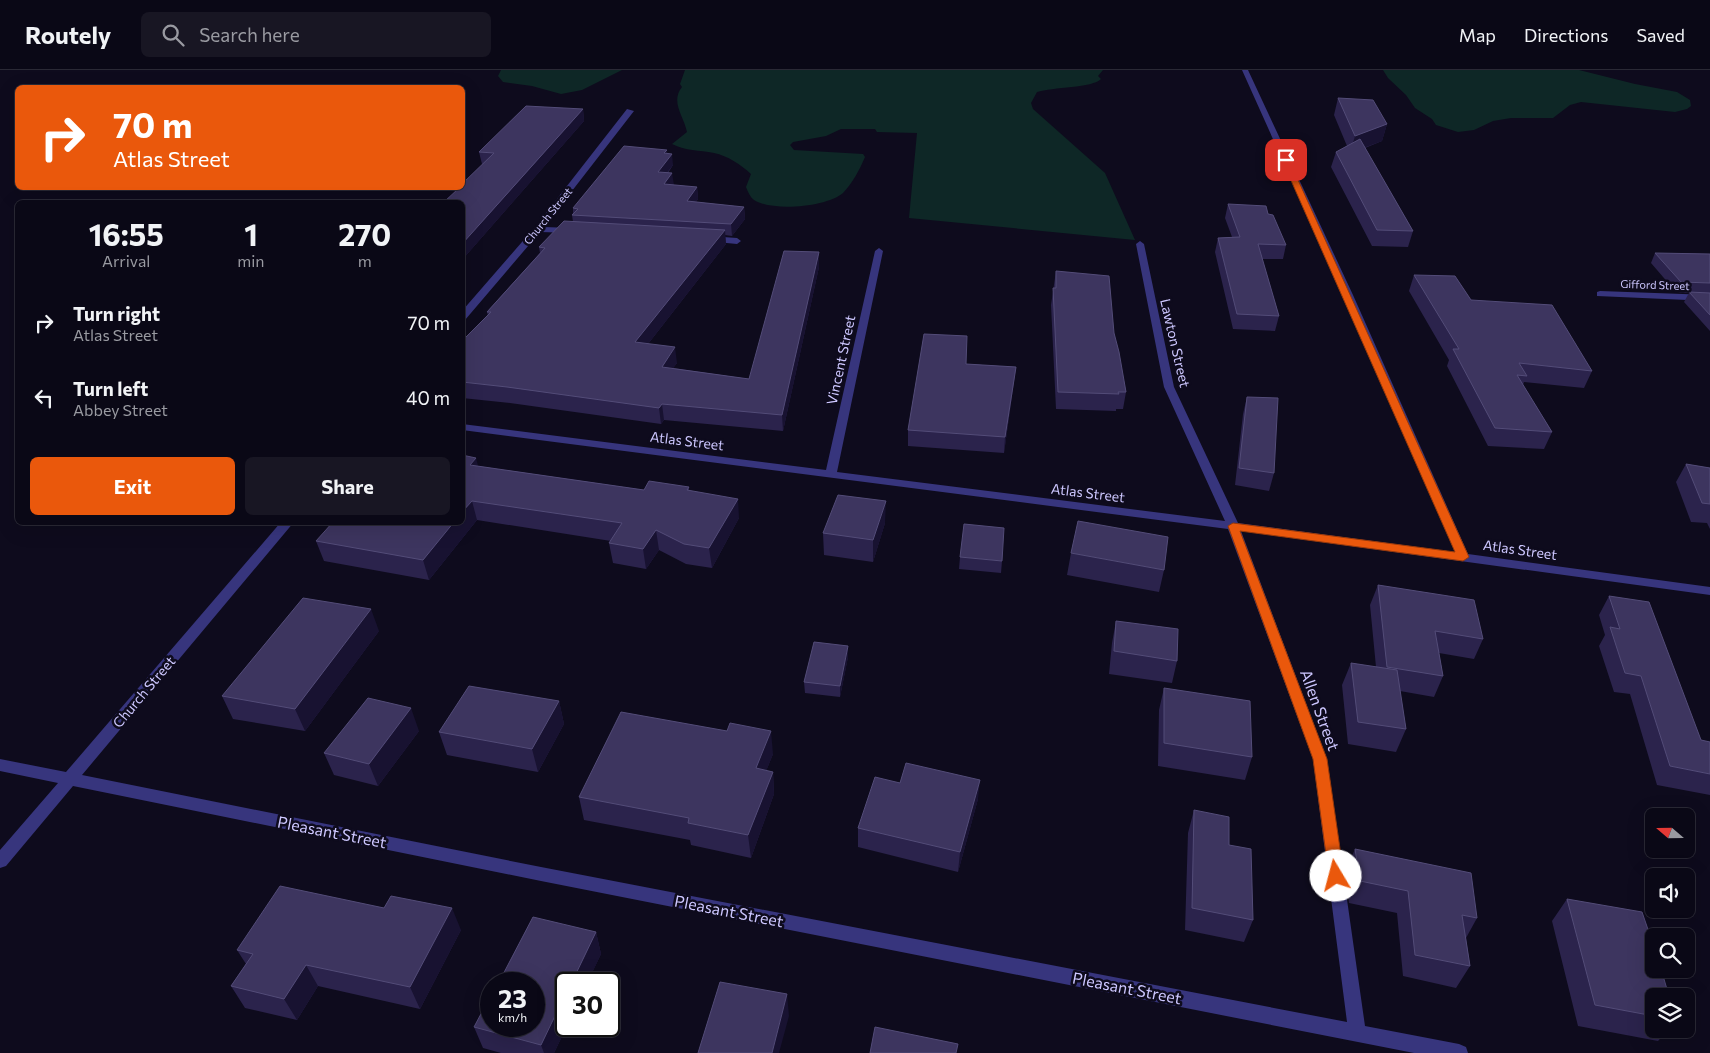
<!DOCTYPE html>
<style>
body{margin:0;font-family:Commissioner,sans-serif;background:#181623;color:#f1f3f6;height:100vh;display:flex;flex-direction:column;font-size:19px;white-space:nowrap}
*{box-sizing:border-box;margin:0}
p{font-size:16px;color:#999aa1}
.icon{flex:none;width:28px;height:28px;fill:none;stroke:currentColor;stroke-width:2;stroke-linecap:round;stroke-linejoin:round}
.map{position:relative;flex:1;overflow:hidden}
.side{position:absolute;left:15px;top:130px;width:450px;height:325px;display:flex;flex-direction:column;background:#0a0816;border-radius:8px;box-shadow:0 5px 20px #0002,0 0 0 1px #2a2935}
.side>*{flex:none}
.top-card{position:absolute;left:15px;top:15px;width:450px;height:105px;border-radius:8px;box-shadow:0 5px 20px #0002,0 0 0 1px #2a2935;background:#ea580c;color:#fff;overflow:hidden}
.needle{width:32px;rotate:290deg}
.controls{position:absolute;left:1645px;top:738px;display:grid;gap:10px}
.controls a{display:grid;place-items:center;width:50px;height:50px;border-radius:8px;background:#0a0816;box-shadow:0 5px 20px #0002,0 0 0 1px #2a2935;font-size:25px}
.speed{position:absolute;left:480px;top:902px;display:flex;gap:10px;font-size:25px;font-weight:700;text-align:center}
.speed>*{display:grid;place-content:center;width:65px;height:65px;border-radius:50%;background:#0a0816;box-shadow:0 5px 20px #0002,0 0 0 1px #2a2935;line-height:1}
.speed small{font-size:12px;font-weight:400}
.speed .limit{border:2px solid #111;border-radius:8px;background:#fff;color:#111}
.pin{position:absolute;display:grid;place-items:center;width:42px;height:42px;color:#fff;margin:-21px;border-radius:10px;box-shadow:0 2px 8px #0006}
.me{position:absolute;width:55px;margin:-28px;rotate:352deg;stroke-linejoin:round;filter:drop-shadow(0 0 4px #0008)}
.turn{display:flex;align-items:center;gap:18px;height:105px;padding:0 15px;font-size:22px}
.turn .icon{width:65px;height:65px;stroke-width:2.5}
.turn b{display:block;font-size:35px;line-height:42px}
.eta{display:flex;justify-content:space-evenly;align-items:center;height:85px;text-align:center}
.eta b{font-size:30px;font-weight:700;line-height:35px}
.primary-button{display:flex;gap:10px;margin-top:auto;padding:10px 15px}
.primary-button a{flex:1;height:58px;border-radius:8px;background:#ea580c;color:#fff;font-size:20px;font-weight:700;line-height:58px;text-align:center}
.primary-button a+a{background:#181623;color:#f1f3f6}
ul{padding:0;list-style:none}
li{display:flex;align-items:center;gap:15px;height:75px;padding:0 15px}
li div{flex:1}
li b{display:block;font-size:19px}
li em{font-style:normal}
header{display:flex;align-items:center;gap:30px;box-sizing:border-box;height:70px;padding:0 25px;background:#0a0816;border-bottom:1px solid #2a2935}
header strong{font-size:24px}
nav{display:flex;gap:28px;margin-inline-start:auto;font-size:18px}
.search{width:350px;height:45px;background:#181623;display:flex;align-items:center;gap:12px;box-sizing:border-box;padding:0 18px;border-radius:8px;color:#999aa1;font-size:19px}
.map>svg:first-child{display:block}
.green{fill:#0e2726}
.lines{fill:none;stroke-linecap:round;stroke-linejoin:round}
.minor{fill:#37357d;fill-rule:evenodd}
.wall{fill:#2b234c}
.shaded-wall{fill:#181231}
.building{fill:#3d355f;stroke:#534c78}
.route{fill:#ea580c;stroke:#983908}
.labels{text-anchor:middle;stroke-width:5;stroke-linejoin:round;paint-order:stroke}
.far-street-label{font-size:11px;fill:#cdc7ff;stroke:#0e0b1d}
.street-label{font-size:14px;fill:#cdc7ff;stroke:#0e0b1d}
.near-street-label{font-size:16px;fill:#cdc7ff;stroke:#0e0b1d}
</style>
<header>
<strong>Routely</strong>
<div class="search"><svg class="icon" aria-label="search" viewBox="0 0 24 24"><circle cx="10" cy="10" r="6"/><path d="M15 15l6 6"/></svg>Search here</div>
<nav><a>Map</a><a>Directions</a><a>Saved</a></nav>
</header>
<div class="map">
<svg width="1710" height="983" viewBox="0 0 1710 983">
<rect width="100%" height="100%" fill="#0e0b1d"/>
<path class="green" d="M501,0H622L582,20L561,24L532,16L503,12L498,6Z
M685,0H1103L1098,6L1101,9C1093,18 1052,17 1037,22L1031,33L1033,39L1105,103L1135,170L909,148L917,63L877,62L875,59H841L826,66L793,72L790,75L794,80L863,84L865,87C860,99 852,114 843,123C827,137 772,142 754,130C750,127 748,122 746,117L751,104C740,94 728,86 714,83C699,80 686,81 672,74L687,62C684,46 670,32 682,17L680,14Z
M1383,0H1579L1635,14L1677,22L1690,30L1691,36L1687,39L1675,42L1581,32L1570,35L1553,48H1511L1493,51L1474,60L1458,62L1436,55L1432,49L1415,38L1406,25L1388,8Z"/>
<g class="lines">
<path class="minor" d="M1242,0H1248L1353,225L1468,484L1710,517V525L1241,461L1327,689L1365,956L1459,974L1466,977L1468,983H1414L541,811L73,716L6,796L0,798V780L58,713L0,701V689L66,702L281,452H294L82,705L541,797L1347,952L1313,689L1228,459L462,360V354L826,400L875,181L879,178L883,181L837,402L1225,451L1164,317L1136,174L1140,171L1144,174L1174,317L1238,453L1455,482L1343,225Z
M627,39L634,41L544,157L572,158L576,161L575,163L540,162L465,250L462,251V241L535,157Z
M709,166L737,168L741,171L737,174L706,171L705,169Z
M1600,221L1710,225V231L1597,226V222Z"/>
</g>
<path class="wall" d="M1338,28L1387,54L1382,71L1365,78L1413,161L1408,177L1372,176L1331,97L1336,82L1347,76L1334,45Z
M583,39L584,51L462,190V132L483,94H482L479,82Z
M667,80V83L673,95L668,103L674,115L697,117L698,129L696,132L744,137L745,149L732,166L725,165L726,174L648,274L677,293L673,298L749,309L819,182V197L783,361L664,350L661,354L510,333L462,328V271L488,246L487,242L540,183L539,177L573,152L572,145L573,143V138Z
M1228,134L1268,144L1286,175L1283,189H1262L1279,246L1275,261L1233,259L1215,182L1218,168L1232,167L1225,148Z
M1655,183L1710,184V261L1684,232L1689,223L1676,222L1651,193Z
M1056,201L1114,263L1126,322L1123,339H1116V341L1056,339L1051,235Z
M1414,205L1471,230L1592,301L1584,318L1524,312L1523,315L1552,362L1544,379L1488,376L1447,296L1449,290L1409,221Z
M966,294L1016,297L1004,383L908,376V360Z
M1247,327L1274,403L1269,421L1235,415L1243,344Z
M1686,394L1710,398V459L1707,453L1691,452L1676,412Z
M478,396L644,420L689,417V421L739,448L712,498L686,494L659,480L646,499L613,493L609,473L611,471L477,450L429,510L324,491L316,471Z
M885,453L873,492L824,485L823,463Z
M1071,483L1164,500L1159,522L1067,505Z
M960,487L1002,491L1001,503L959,499Z
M1378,515L1483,569L1474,589L1439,583L1443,606L1434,627L1400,621L1406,659L1396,682L1348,674L1342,615L1351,593L1376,597L1370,535Z
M1609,526L1701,670L1710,672V725L1657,715L1630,624L1614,622L1599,576L1605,565L1599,545Z
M1116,551L1177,591L1172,613L1109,604L1112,573Z
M379,561L305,661L233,649L222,626Z
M848,587L840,627L805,623L804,612Z
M1164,618L1252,687L1245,710L1158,696L1159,640Z
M559,631L564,654L538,702L447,685L439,662Z
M419,661L378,716L334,705L324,683Z
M773,684L766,701L773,702L774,724L751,788L691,775L690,770L584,750L579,727Z
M978,729L958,802L858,777V758Z
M1194,740L1229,775L1253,850L1244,872L1185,860L1188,763Z
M1355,779L1477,848L1466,868L1470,896L1456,918L1403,906L1397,843L1349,833L1345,802Z
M1567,829L1654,926V959H1669L1658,971L1578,956L1552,851Z
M461,860L420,939L318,916L297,950L245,938L231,916L246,894L237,880Z
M596,862L601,884L566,956H567L554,983H501L483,978L474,957Z"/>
<path class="shaded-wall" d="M583,39L584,51L462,190V174Z
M1387,54L1382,71L1350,83L1355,66Z
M667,80L668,89L672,84L673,95L659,113L658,102L664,83Z
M672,103L674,115L664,114Z
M697,117L698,129L688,143L687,131Z
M744,137L745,149L732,166L731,154Z
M725,160L726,174L637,288L635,272Z
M819,182V197L783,361L782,345Z
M675,277L677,293L663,312L662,297Z
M1016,297L1014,312L1004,383L1005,367Z
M662,334L664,350L661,354L659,338Z
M476,388L481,407L470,395Z
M738,429L739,448L712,498L709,478Z
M472,431L477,450L429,510L423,490L454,452H462V442Z
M886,431L885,453L873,492V470Z
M656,460L659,480L646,499L643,479Z
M371,539L379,561L305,661L295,639Z
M848,576V587L840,627V616Z
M559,631L564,654L538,702L532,679Z
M411,638L419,661L378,716L369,694Z
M771,661L773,684L758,721L756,698Z
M773,702L774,724L751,788L748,765Z
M980,710L978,729L958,802L960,782Z
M452,838L461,860L420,939L410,917Z
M596,862L601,884L587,914H571Z
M306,895L318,916L297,950L284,929Z
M566,923V956H567L554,983H544L541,975Z
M787,924L789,946L779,983H772Z"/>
<path class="building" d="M1338,28L1373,30L1387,54L1355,66Z
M526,36L583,39L462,174V132H444L459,118H462V114L494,83L479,82Z
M1360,69L1413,161L1377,160L1336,82Z
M624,76L667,80L664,83L672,84L658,102L672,103L664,114L697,117L687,131L744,137L731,154L572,145L578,139L573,138Z
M1228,134L1266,136L1268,144L1273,145L1286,175L1258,174L1279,246L1237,244L1218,168L1240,167Z
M564,151L725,160L635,272L675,277L662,297L749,309L784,181L819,182L782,345L662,334L659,338L507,317L462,312V271L491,242H487L545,178L539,177Z
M1655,183L1710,184V213L1681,212Z
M1056,201L1109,206L1114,263L1119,282L1126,322H1118L1119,324L1058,322L1053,218H1056Z
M1414,205L1455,206L1471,230L1552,235L1592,301L1519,293L1527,306L1517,305L1552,362L1495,358L1453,279H1459Z
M1689,222L1710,223V245Z
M924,264L967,266L966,294L1016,297L1005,367L908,360Z
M1247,327L1278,328L1274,403L1239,398Z
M462,385L476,388L470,395L644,420L649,411L689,417L687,420L738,429L709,478L684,474L656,460L643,479L609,473L622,453L472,431L462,442Z
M1686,394L1710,398V434L1702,433Z
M838,425L886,431L873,470L823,463Z
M1078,451L1168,467L1164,500L1071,483Z
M333,452H454L423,490L316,471Z
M964,454L1004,458L1002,491L960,487Z
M1378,515L1474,530L1483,569L1435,561L1443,606L1387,597Z
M1609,526L1649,532L1701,670L1710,672V704L1670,696L1641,606L1625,603L1610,557L1620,559Z
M303,528L371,539L295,639L222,626Z
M1116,551L1178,559L1177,591L1114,581Z
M814,572L848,576L840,616L804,612Z
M1351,593L1397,600L1406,659L1358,652Z
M469,616L559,631L532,679L439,662Z
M1164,618L1250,631L1252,687L1164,673Z
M368,628L411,638L369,694L324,683Z
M621,642L727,661L730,653L771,661L756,698L773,702L748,765L688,753L689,748L579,727Z
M906,693L980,710L960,782L858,758L875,707L900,713Z
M1194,740L1229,747V775L1251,779L1253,850L1192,838Z
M1355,779L1471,803L1477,848L1462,845L1470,896L1415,885L1408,821L1360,811Z
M280,816L384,838L391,826L452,838L410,917L306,895L284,929L231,916L253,884L237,880Z
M1567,829L1642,842L1654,877V899H1661L1669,926H1654V946L1595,935Z
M533,847L596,862L571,914H566V923L541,975L474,957L491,925V956H534V914H498Z
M720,912L787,924L772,983H698Z
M875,957L958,974L956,983H870Z"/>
<path class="route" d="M1286,88L1289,90L1469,487L1463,491L1240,461L1327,689L1344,806L1341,810L1336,812L1331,810L1329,806L1313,689L1228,456L1233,453L1455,482L1282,90Z"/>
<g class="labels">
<g class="far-street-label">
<text transform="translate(548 146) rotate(-51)" y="4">Church Street</text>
<text transform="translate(1655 215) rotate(2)" y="4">Gifford Street</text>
</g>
<g class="street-label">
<text transform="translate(1175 273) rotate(77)" y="5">Lawton Street</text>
<text transform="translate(841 290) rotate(-78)" y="5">Vincent Street</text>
<text transform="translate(687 371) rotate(7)" y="5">Atlas Street</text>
<text transform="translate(1088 423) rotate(7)" y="5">Atlas Street</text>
<text transform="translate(1520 480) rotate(8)" y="5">Atlas Street</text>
<text transform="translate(144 622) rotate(-50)" y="5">Church Street</text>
</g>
<g class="near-street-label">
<text transform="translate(1320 640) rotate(70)" y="6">Allen Street</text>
<text transform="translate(332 762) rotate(11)" y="6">Pleasant Street</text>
<text transform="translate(729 841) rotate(11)" y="6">Pleasant Street</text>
<text transform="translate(1127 918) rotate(11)" y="6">Pleasant Street</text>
</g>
</g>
</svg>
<div class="controls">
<a><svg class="needle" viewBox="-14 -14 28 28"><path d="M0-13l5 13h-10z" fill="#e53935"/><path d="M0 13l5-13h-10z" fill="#999aa1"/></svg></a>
<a><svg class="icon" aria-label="sound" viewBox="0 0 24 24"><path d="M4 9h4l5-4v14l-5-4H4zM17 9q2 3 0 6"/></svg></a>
<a><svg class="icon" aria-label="search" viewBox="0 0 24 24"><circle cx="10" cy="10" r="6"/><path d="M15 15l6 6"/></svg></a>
<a><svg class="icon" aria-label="layers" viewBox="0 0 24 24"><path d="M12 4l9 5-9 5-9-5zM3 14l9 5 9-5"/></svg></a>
</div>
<div class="speed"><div>23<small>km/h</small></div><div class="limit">30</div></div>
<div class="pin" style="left:1286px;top:90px;background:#d93025"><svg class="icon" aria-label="arrive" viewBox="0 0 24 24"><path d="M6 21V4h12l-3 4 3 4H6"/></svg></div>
<svg class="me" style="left:1336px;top:806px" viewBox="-20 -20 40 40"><circle r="19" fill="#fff"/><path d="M0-13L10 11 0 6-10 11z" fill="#ea580c"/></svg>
<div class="top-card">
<div class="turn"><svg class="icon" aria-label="right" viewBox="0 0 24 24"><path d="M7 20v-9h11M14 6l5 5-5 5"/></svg><div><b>70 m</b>Atlas Street</div></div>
</div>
<section class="side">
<div class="eta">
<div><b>16:55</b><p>Arrival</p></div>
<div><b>1</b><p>min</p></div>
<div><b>270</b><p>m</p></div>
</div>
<ul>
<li><svg class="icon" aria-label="right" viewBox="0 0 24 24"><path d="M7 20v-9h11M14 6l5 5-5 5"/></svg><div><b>Turn right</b><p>Atlas Street</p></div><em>70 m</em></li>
<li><svg class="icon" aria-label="left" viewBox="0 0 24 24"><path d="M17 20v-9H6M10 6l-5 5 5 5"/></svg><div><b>Turn left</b><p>Abbey Street</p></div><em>40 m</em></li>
</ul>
<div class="primary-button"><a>Exit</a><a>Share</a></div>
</section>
</div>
